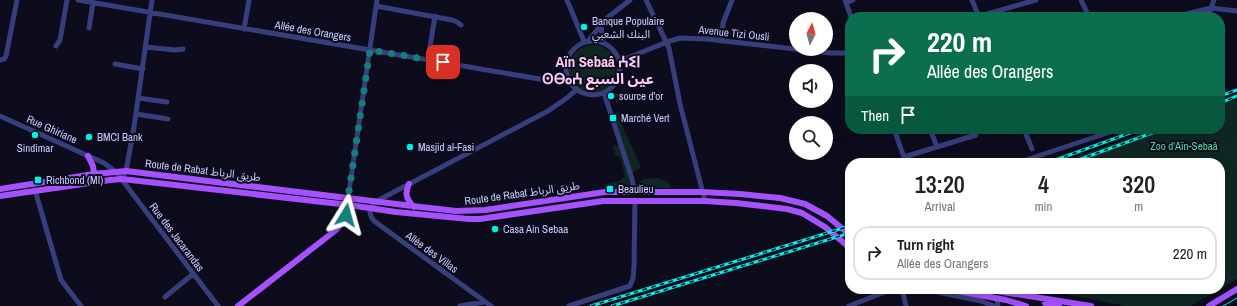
<!DOCTYPE html>
<meta charset="utf-8">
<style>
body{margin:0;font-family:"Archivo Narrow","Noto Sans Arabic","Noto Sans Tifinagh",sans-serif;background:#f2f2f2;color:#222;height:100vh;display:flex;flex-direction:column;font-size:15px;white-space:nowrap}
*{box-sizing:border-box;margin:0}
p{font-size:13px;color:#767676}
.icon{flex:none;width:22px;height:22px;fill:none;stroke:currentColor;stroke-width:2;stroke-linecap:round;stroke-linejoin:round}
.map{position:relative;flex:1;overflow:hidden}
.side{position:absolute;left:845px;top:158px;width:380px;height:136px;display:flex;flex-direction:column;background:#fff;border-radius:16px;box-shadow:0 4px 16px #0002}
.side>*{flex:none}
.guide{position:absolute;left:845px;top:12px;width:380px;height:122px;border-radius:16px;box-shadow:0 4px 16px #0002;background:#0b6e4f;color:#fff;overflow:hidden}
.needle{width:26px;rotate:6deg}
.controls{position:absolute;left:789px;top:12px;display:grid;gap:8px}
.controls a{display:grid;place-items:center;width:44px;height:44px;border-radius:50%;background:#fff;box-shadow:0 4px 16px #0002;font-size:20px}
.pin{position:absolute;display:grid;place-items:center;width:34px;height:34px;color:#fff;margin:-17px;border-radius:8px;box-shadow:0 2px 6px #0006}
.me{position:absolute;width:44px;margin:-22px;rotate:8deg;stroke-linejoin:round;filter:drop-shadow(0 0 3px #0008)}
.turn{display:flex;align-items:center;gap:14px;height:84px;padding:0 16px;font-size:18px}
.turn .icon{width:52px;height:52px;stroke-width:2.5}
.turn b{display:block;font-size:28px;line-height:34px}
.then{display:flex;align-items:center;height:38px;padding:0 16px;background:#0003;gap:8px;font-size:15px}
.eta{display:flex;justify-content:space-evenly;align-items:center;height:68px;text-align:center}
.eta b{font-size:24px;font-weight:600;line-height:28px}
ul{padding:0;list-style:none}
li{display:flex;align-items:center;gap:12px;height:54px;margin:0 8px 6px;padding:0 8px;border:2px solid #e0e0e0;border-radius:16px}
li div{flex:1}
li b{display:block;font-size:15px}
li em{font-style:normal}
.map>svg:first-child{display:block}
.green{fill:#0f2723}
.lines{fill:none;stroke-linecap:round;stroke-linejoin:round}
.minor{stroke:#373e7c;stroke-width:5}
.major{stroke:#a551fd;stroke-width:6}
.tram{stroke:#03f0e8;stroke-width:1}
.rail-casing{stroke:#03f0e8;stroke-width:3}
.rail{stroke:#0c0c1d;stroke-width:1.5;stroke-dasharray:4.5;stroke-linecap:butt}
.route{stroke:#147f7b;stroke-width:7;stroke-dasharray:0 12.6}
.poi-dot{fill:#03f0e8;stroke:#0c0c1d;stroke-width:1.5}
.labels{text-anchor:middle;stroke-width:4;stroke-linejoin:round;paint-order:stroke}
.poi-label{font-size:11px;fill:#c9cafe;stroke:#0c0c1d;text-anchor:start}
.street-label{font-size:11px;fill:#c9cafe;stroke:#0c0c1d}
.park-label{font-size:11px;fill:#57dca9;stroke:#0c0c1d}
.district-label{font-size:15px;font-weight:bold;fill:#fecbf3;stroke:#0c0c1d}
</style>
<div class="map">
<svg width="1237" height="306" viewBox="0 0 1237 306">
<rect width="100%" height="100%" fill="#0c0c1d"/>
<path class="green" d="M569 69a24 24 0 1 1 48 0a24 24 0 1 1-48 0Z
M1237,99V279L1220,289V163H1059L1154,129H1220V105Z
M618,111L624,130L641,167L632,173L612,115Z
M615,145L618,146L620,149L631,179L632,188L605,189L604,187L606,184C613,182 621,182 625,176L620,157L615,155L613,146Z
M657,178L667,181L670,185V188L640,187L639,183L643,179Z
M1039,289H1220L1191,306H1126Z"/>
<g class="lines">
<path class="minor" d="M78,0L557,82L569,81
M567,0L584,41
M646,0L669,48L680,104L705,201
M845,0L851,17
M972,0L979,17
M1081,0L1089,17
M846,3L853,0
M376,6L452,20L457,22L461,25
M977,17L1036,0
M1174,17L1211,8L1237,11
M1208,17L1214,0
M601,26L603,42
M89,28L93,3
M244,29L249,0
M566 68a27 27 0 1 1 54 0a27 27 0 1 1-54 0Z
M588,41L607,18L630,0
M721,41L723,23L732,0
M56,46L60,40L67,0
M145,47L175,50L183,49
M428,59L435,16
M0,60L4,59L6,56L17,0
M620,61L667,42L680,38L707,39L830,53H850
M115,64L143,69
M604,93L632,179L635,192
M138,98L167,102
M136,114L168,119
M0,116L104,163L116,172L218,306
M894,129L906,163
M930,129L937,147
M1024,129L1032,149
M904,157L976,135L974,129
M1017,163L1119,129
M122,179L126,171L134,127L152,0
M35,190L61,280L81,306
M348,198L377,0
M902,289L906,306
M923,289L981,301L994,306
M165,297L193,274
M997,299L998,306
M460,306L484,302
M491,306L374,221C368,213 369,209 375,202L548,111L567,98L576,90
M569,306L630,286L633,278L634,267L635,200
M849,306L885,292L901,289"/>
<path class="major" d="M88,156L93,166L94,174
M409,184C404,194 407,200 414,207
M0,189L94,174L126,171L421,207L456,211L485,210L605,192H702L740,194L780,198L805,204L827,216L850,235
M0,196L110,180L122,179L349,205L396,212L469,219H480L603,201H705L736,203L787,209L802,213L825,227L850,248
M947,289L1006,300L1026,306
M984,289L1091,306
M1045,303L1059,306
M238,306L336,230L343,221L348,203
M1209,306L1237,289"/>
<path class="tram" d="M1223,306L1237,298"/>
<g class="rail-casing">
<path id="rail" d="M1220,96L1237,90
M1220,103L1237,96
M1047,163L1141,129
M1070,163L1163,129
M591,306L850,226
M612,306L850,233"/>
</g>
<use href="#rail" class="rail"/>
</g>
<g class="lines">
<path class="route" d="M346,215L349,205L348,198L370,50L443,62"/>
</g>
<g class="poi-dot">
<circle cx="584" cy="27" r="4"/>
<circle cx="611" cy="96" r="4"/>
<rect x="609" y="114" width="8" height="8" rx="2"/>
<circle cx="35" cy="135" r="4"/>
<circle cx="89" cy="137" r="4"/>
<circle cx="410" cy="147" r="4"/>
<rect x="34" y="176" width="8" height="8" rx="2"/>
<rect x="606" y="185" width="8" height="8" rx="2"/>
<circle cx="495" cy="229" r="4"/>
</g>
<g class="labels">
<g class="poi-label">
<text x="592" y="25">Banque Populaire<tspan x="592" dy="13">البنك الشعبي</tspan></text>
<text x="619" y="100">source d'or</text>
<text x="621" y="122">Marché Vert</text>
<text x="97" y="141">BMCI Bank</text>
<text x="418" y="151">Masjid al-Fasi</text>
<text x="35" y="152" text-anchor="middle">Sindimar</text>
<text x="46" y="184">Richbond (MI)</text>
<text x="618" y="193">Beaulieu</text>
<text x="503" y="233">Casa Ain Sebaa</text>
</g>
<g class="street-label">
<text transform="translate(313 31) rotate(10)" y="4">Allée des Orangers</text>
<text transform="translate(734 33) rotate(6)" y="4">Avenue Tizi Ousli</text>
<text transform="translate(52 129) rotate(24)" y="4">Rue Ghiriane</text>
<text transform="translate(203 170) rotate(7)" y="4">Route de Rabat طريق الرباط</text>
<text transform="translate(522 193) rotate(-8)" y="4">Route de Rabat طريق الرباط</text>
<text transform="translate(177 237) rotate(53)" y="4">Rue des Jacarandas</text>
<text transform="translate(432 252) rotate(36)" y="4">Allée des Villas</text>
</g>
<g class="park-label">
<text x="1184" y="150">Zoo d'Aïn-Sebaâ</text>
</g>
<g class="district-label">
<text x="598" y="67">Aïn Sebaâ ⵄⵉⵏ<tspan x="598" dy="17">ⵙⴱⴰⵄ عين السبع</tspan></text>
</g>
</g>
</svg>
<div class="controls">
<a><svg class="needle" viewBox="-14 -14 28 28"><path d="M0-13l5 13h-10z" fill="#e53935"/><path d="M0 13l5-13h-10z" fill="#767676"/></svg></a>
<a><svg class="icon" aria-label="sound" viewBox="0 0 24 24"><path d="M4 9h4l5-4v14l-5-4H4zM17 9q2 3 0 6"/></svg></a>
<a><svg class="icon" aria-label="search" viewBox="0 0 24 24"><circle cx="10" cy="10" r="6"/><path d="M15 15l6 6"/></svg></a>
</div>
<div class="pin" style="left:443px;top:62px;background:#d93025"><svg class="icon" aria-label="arrive" viewBox="0 0 24 24"><path d="M6 21V4h12l-3 4 3 4H6"/></svg></div>
<svg class="me" style="left:346px;top:215px" viewBox="-20 -20 40 40"><path d="M0-17L14 15 0 8-14 15z" fill="#147f7b" stroke="#fff" stroke-width="4"/></svg>
<div class="guide">
<div class="turn"><svg class="icon" aria-label="right" viewBox="0 0 24 24"><path d="M7 20v-9h11M14 6l5 5-5 5"/></svg><div><b>220 m</b>Allée des Orangers</div></div>
<div class="then">Then<svg class="icon" aria-label="arrive" viewBox="0 0 24 24"><path d="M6 21V4h12l-3 4 3 4H6"/></svg></div>
</div>
<section class="side">
<div class="eta">
<div><b>13:20</b><p>Arrival</p></div>
<div><b>4</b><p>min</p></div>
<div><b>320</b><p>m</p></div>
</div>
<ul>
<li><svg class="icon" aria-label="right" viewBox="0 0 24 24"><path d="M7 20v-9h11M14 6l5 5-5 5"/></svg><div><b>Turn right</b><p>Allée des Orangers</p></div><em>220 m</em></li>
</ul>
</section>
</div>
